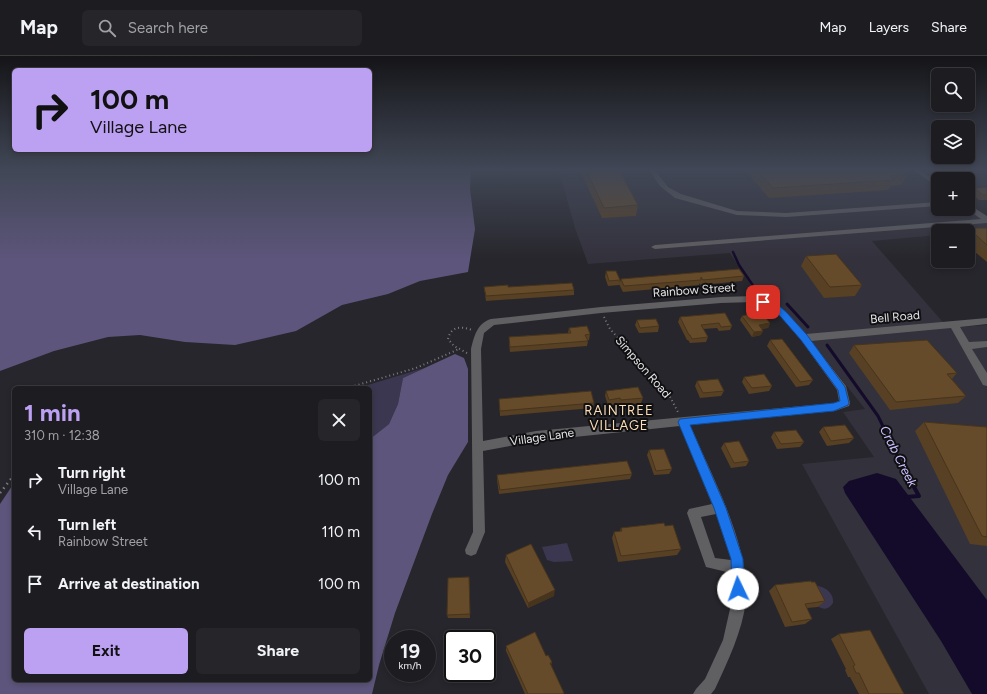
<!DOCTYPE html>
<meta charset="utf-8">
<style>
body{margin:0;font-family:Figtree,sans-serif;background:#25252a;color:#f1f3f6;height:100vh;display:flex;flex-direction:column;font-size:15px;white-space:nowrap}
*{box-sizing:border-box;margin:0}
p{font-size:13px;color:#a0a1a5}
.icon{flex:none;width:22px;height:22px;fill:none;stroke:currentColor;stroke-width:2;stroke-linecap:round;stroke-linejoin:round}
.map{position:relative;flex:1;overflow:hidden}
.panel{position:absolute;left:12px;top:330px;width:360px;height:296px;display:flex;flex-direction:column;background:#1d1c21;border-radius:6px;box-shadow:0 2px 6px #0003,0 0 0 1px #3b3a3f}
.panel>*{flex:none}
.top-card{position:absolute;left:12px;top:12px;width:360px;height:84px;border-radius:6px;box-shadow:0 2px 6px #0003,0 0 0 1px #3b3a3f;background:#bca0f2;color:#111;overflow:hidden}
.controls{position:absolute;left:931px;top:12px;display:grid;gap:8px}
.controls a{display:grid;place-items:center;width:44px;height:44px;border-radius:6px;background:#1d1c21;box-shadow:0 2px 6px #0003,0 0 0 1px #3b3a3f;font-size:20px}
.speed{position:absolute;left:384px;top:574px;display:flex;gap:8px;font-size:20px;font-weight:700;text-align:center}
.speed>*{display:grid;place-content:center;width:52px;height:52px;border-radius:50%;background:#1d1c21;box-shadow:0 2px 6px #0003,0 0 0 1px #3b3a3f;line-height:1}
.speed small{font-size:10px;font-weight:400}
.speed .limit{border:2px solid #111;border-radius:6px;background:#fff;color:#111}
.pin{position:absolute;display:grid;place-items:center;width:34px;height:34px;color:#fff;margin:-17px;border-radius:8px;box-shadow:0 2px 6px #0006}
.me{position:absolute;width:44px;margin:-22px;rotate:357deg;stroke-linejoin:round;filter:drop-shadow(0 0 3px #0008)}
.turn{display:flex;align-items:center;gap:14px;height:84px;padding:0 12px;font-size:18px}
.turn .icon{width:52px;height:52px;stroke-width:2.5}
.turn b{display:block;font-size:28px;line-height:34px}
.round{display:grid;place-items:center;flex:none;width:42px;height:42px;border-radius:6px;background:#25252a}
.overview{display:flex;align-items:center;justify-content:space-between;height:68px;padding:0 12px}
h1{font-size:24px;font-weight:700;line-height:30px;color:#bca0f2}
.cta{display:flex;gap:8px;margin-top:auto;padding:8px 12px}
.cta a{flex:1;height:46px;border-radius:6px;background:#bca0f2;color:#111;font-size:16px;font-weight:700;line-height:46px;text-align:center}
.cta a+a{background:#25252a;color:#f1f3f6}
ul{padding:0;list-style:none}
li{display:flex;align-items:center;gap:12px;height:52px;padding:0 12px}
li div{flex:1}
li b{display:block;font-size:15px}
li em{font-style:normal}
header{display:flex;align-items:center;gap:24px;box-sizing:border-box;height:56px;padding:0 20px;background:#1d1c21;border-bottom:1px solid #3b3a3f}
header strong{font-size:19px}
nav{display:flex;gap:22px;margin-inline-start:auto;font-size:14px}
.search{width:280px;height:36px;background:#25252a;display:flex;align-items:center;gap:10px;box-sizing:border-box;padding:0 14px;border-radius:6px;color:#a0a1a5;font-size:15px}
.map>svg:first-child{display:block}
.built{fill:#33313c}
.green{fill:#3c3751}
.forest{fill:#5d557b}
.water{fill:#140b2a}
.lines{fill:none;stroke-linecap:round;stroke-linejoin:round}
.stream-far2{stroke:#140b2a;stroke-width:2.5}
.stream-far1{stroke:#140b2a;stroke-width:3}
.stream{stroke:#140b2a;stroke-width:4}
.path-far1{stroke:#7c7b81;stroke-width:2;stroke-dasharray:1 3;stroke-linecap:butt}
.path{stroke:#7c7b81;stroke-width:2.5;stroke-dasharray:1.5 4;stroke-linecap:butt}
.minor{fill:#605f62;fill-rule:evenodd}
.wall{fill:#574023}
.shaded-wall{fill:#47341d}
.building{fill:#654b29;stroke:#47341d}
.route{fill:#1a73e8;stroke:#114b97}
.labels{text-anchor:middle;stroke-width:4;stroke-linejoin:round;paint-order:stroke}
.street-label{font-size:12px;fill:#e4e3e7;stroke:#101012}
.neighbourhood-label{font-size:13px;letter-spacing:1px;fill:#fcddb7;stroke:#101012}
.water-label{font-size:13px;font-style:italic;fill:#cbbeff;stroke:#101012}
</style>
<header>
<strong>Map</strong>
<div class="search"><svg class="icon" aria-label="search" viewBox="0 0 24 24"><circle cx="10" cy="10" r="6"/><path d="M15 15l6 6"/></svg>Search here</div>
<nav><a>Map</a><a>Layers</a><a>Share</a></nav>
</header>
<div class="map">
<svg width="987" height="638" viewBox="0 0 987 638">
<rect width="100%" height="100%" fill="#27262c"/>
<path class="built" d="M559,114H987V130L968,131V123H938V153H968L987,167V175H938V179L872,185L948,272L987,269V638H929L802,408L874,401L843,356L865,353L819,295L781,251L766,241L757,239L730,197L588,208L575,172Z"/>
<path class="green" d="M424,312L403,322L398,348L389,368L370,383V332H358Z
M567,487L573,505L554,506L547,504L542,491Z
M818,530C827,532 834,538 833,547C829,553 825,554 819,551L811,533Z"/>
<path class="forest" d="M0,114H471L470,133L475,173L468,216L420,225L388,238L342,249L296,275L235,289L185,286L140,279L108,281L54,295L0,315Z
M455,298L464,302L468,313V386L448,419L432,458L395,557L379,609L372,638H0V448L14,427V624H370V383L389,368L398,348L403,322Z"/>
<path class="water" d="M877,417L896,423L987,544V638H972L941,585L845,437L843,431L849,425Z"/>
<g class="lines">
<path class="stream-far2" d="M733,196L739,209L756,234H769L776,238"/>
<path class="stream-far1" d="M787,248L808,271
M827,289L878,360L905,416"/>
<path class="stream" d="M905,415L919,440L906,441"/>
<path class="path-far1" d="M604,261L610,273L668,337L679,358
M467,297L454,290L448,283C451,270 461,270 472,274
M347,332L416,312L459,293"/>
<path class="path" d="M0,437L14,419"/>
<path class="minor" d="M649,114H655L668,131L681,138L737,155L786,157L938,146V150L786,161L737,159L675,142L660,130Z
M913,114H920L938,126V131Z
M968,148L987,160V167L655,193L651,191L655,189L981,163L967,153Z
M754,240L775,246L806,278L987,262V268L960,271L969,286L987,285V291L972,293L987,317V330L983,329L951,272L811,285L846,330L850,347L849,350L835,355L690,369C711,418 751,492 746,545C742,576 728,605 715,633L711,638H693L696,633L705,623L723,584L732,544L731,517L706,511L687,457L689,453L712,448L680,370L536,385L483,395L485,476L476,498L471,500L466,498L465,494L473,476L471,293C474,281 477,267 491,263L601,251L721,241ZM754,246L769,250L781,261L801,284L837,334L839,345L834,347L536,375L483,385L481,293L484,277L494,269L601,257L721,247ZM716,458L731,503V504L715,502L701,461Z"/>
</g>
<path class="wall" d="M580,114H619L638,149L636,160L602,162Z
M745,114H901L907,119L901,129L891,130L888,134L769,142Z
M987,131V144H979L970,137L974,132Z
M968,172H987V206L968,190V175H966Z
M806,200L862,229L855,240L824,242L801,210Z
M606,215L620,224L619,229L608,230L605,221Z
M744,220L742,225L701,229L699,227V229L623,236L619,228L621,223Z
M484,231H508L574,234V239L486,245Z
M725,257L732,270L730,274L719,275L717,272L703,273L708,281L706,286L690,287L688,284H687L678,266L680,261Z
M742,260L770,267L768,272L761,273V279L752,281L740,264Z
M637,264L659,270L658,276L639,277L635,269Z
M569,272L590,278L589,284H587L588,285L587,290L510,296L509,286V281L568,277Z
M770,284L813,324L809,329L796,331L767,290Z
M854,289L957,317L952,323L966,340L958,347L890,354L849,297Z
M744,321L772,330L769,335L749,338L742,326Z
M697,325L724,335L721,340L700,342L695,330Z
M606,335L643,342L641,347L620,349L619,348L608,349L605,340Z
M499,343L594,347L593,352L500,360Z
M924,366L987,371V490L970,488L915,375Z
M823,371L854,382L849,387L827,390L819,376Z
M774,376L804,386L800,391L777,393L771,381Z
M724,387L749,405L746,410L731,412L721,392Z
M649,394L672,413L669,418L654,419L647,399Z
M632,418L630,423L499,438L497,424V419Z
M665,470L681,493L677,499L618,506L612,482L614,476L620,475L621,472Z
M506,499L554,540L528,552L505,506Z
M469,521L470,562H448L447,559Z
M775,529L825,545L818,551L807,552L812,563L805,568L785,571L769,535Z
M469,574L470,583H453V617H471V621L448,623L447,619V576Z
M839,578L904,638H859L850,621H848L845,614L846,613L831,583Z
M506,590L546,600L552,606L551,609L564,638H525L506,595Z"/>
<path class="shaded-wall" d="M770,267L768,272L756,273L759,269Z
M763,275L761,279L752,281L754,276Z
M555,534L554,540L528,552V547Z"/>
<path class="building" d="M586,114H619L638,149L604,152Z
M757,114H901L907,119L890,120L894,124L773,132Z
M987,131V139H983L974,132Z
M968,172H987V189Z
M836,198L862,229L830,231L806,200Z
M739,213L744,220L703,224L701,221V224L624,230L621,223Z
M606,215H616L620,224L609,225Z
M572,227L574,234L486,240L484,231L508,229V231Z
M760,255L770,267L759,269L763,275L754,276L742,260Z
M725,257L732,270L721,271L719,267L701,269L708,281L692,283L690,279H689L680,261Z
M656,263L659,270L640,272L637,264Z
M587,270L590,278L585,279L588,285L510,291L509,281L571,277L569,272Z
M782,283L813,324L800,326L770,284Z
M927,284L957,317L947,318L966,340L896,346L854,289Z
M764,318L772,330L752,332L744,321Z
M718,323L724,335L703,337L697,325Z
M638,331L643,342L621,344L620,342L609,344L606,335Z
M591,335L594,347L500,355L499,343Z
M924,366L987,371V481L982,480Z
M845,369L854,382L831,385L823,371Z
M796,374L804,386L781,388L774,376Z
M739,385L749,405L734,407L724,387Z
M664,393L672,413L656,415L649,394Z
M627,405L632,418L500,434L497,419Z
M664,467L665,470L673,469L681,493L621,500L614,476L622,475L621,472Z
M531,488L555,534L528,547L506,499Z
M469,521L470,558L447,559L448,522Z
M811,525V526H815L825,545L805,548L812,563L792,566L775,529Z
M469,574L470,583H453V617H469L447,619V576Z
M870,574L904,638H869L859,617H856L853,610L855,609L839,578Z
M535,576L546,600L548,599L552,606L550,607L564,637L562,638H528L506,590Z"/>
<linearGradient id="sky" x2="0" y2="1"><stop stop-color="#151518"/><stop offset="0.56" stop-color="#414756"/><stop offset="1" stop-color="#414756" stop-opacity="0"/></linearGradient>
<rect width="987" height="203" fill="url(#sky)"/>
<path class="route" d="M763,243L775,246L787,257L807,279L845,331L849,347L848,349L834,355L690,369L726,452L743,503L744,533L743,538L738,539L734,538L732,533L731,503L714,452L678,366L680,363L834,347L840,345L838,334L801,284L781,261L769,250L760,248L759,246Z"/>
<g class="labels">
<g class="street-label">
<text transform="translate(694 234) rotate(-4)" y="4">Rainbow Street</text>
<text transform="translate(895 261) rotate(-5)" y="4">Bell Road</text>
<text transform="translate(643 311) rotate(49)" y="4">Simpson Road</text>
<text transform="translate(542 381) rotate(-8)" y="4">Village Lane</text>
</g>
<g class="neighbourhood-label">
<text x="619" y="359">RAINTREE<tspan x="619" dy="15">VILLAGE</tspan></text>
</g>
<g class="water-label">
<text transform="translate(899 400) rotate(63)" y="5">Crab Creek</text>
</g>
</g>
</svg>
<div class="controls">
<a><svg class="icon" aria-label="search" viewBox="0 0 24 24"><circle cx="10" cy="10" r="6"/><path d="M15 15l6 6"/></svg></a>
<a><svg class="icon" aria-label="layers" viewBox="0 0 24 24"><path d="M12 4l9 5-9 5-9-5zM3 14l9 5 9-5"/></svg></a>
<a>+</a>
<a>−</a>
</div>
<div class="speed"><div>19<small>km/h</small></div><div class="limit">30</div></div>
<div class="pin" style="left:763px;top:246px;background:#d93025"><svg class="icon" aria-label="arrive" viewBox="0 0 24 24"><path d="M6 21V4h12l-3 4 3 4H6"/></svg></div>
<svg class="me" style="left:738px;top:533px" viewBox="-20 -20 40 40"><circle r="19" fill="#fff"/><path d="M0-13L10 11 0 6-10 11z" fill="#1a73e8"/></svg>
<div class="top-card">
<div class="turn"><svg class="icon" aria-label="right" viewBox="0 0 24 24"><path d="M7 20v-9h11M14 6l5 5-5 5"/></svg><div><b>100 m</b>Village Lane</div></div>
</div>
<section class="panel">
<div class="overview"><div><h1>1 min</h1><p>310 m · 12:38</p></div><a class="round"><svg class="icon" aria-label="close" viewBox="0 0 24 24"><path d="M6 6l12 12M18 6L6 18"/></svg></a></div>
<ul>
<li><svg class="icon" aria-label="right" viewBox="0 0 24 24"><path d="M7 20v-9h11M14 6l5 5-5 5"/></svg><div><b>Turn right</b><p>Village Lane</p></div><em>100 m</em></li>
<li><svg class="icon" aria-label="left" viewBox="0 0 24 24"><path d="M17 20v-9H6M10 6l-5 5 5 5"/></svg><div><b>Turn left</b><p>Rainbow Street</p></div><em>110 m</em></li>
<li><svg class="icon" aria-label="arrive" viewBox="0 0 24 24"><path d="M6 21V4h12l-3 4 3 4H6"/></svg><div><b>Arrive at destination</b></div><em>100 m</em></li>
</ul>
<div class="cta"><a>Exit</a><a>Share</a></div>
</section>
</div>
